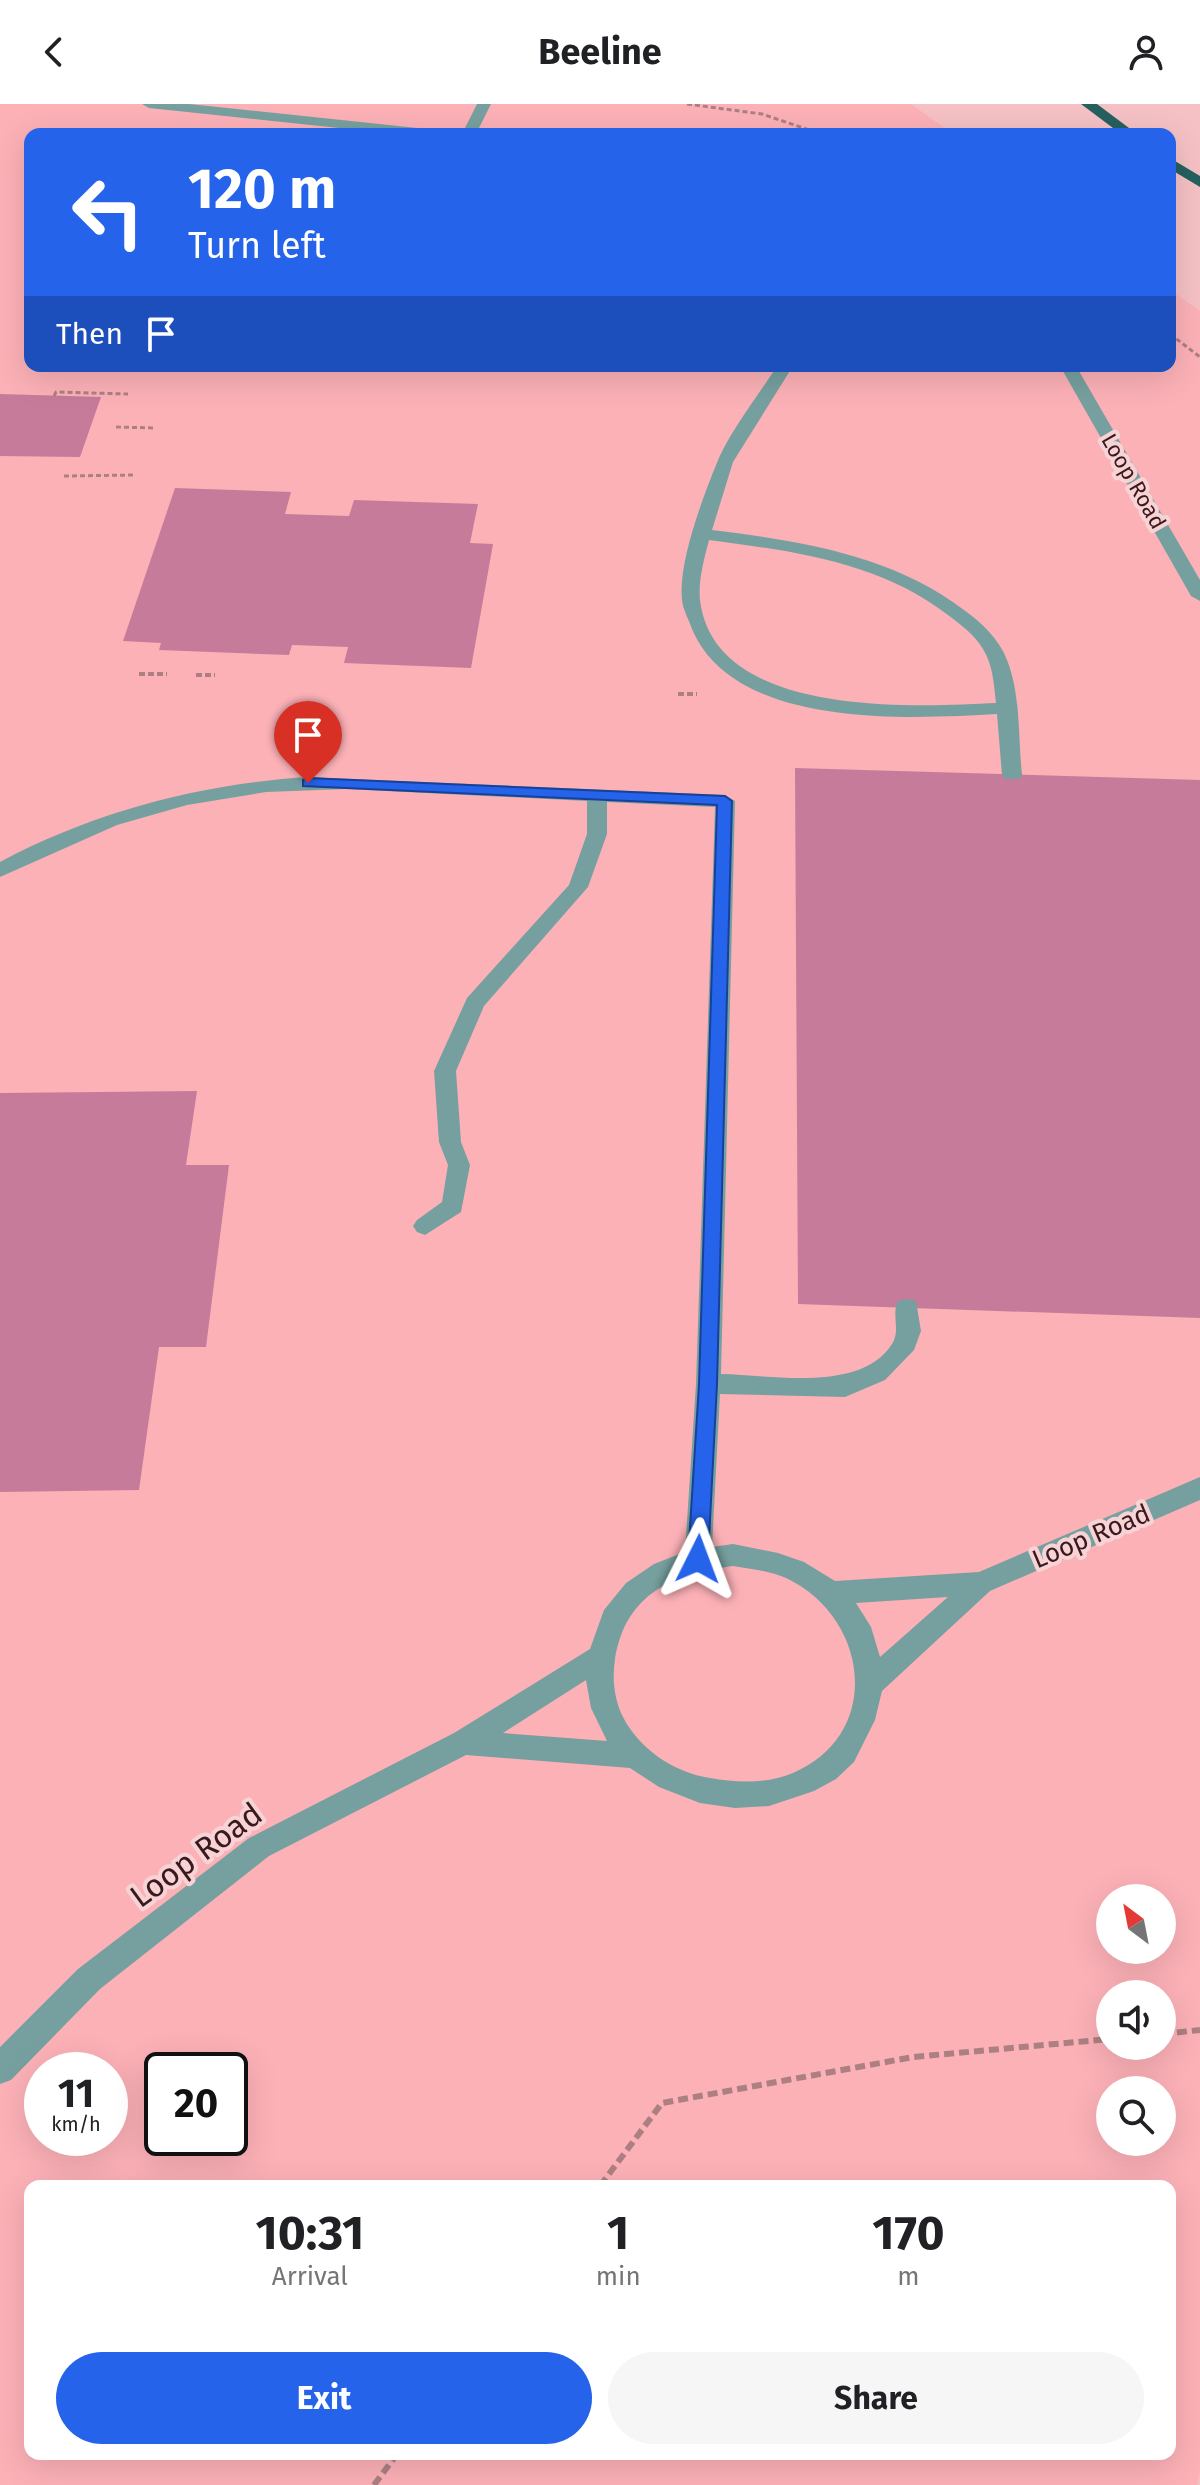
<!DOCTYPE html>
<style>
body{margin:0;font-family:"Fira Sans",sans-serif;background:#f6f6f6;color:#202124;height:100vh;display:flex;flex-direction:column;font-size:30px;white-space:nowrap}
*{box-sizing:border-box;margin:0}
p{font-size:26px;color:#757577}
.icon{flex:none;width:44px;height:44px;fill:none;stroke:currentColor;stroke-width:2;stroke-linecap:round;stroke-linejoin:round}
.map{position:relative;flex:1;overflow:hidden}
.panel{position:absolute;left:24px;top:2076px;width:1152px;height:280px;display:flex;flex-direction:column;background:#fff;border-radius:16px;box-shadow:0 8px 32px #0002}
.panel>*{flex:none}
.guide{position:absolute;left:24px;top:24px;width:1152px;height:244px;border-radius:16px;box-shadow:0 8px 32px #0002;background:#2563eb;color:#fff;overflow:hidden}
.needle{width:52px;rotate:328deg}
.tools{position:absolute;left:1096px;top:1780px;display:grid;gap:16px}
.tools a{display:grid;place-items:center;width:80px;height:80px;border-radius:50%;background:#fff;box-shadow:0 8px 32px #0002;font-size:40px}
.speed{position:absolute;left:24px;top:1948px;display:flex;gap:16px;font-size:40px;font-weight:700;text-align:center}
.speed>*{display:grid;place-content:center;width:104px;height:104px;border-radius:50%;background:#fff;box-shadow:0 8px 32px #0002;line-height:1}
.speed small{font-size:20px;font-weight:400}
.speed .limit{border:4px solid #111;border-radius:12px;background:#fff;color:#111}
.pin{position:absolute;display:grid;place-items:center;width:68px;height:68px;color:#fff;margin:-82px -34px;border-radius:50% 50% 50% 0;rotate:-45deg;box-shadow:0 0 8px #0007}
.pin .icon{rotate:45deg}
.me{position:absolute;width:88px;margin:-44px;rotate:3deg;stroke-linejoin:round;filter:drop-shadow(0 0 6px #0008)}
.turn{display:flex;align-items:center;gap:28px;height:168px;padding:0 32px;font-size:36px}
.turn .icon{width:104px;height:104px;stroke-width:2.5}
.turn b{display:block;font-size:56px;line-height:68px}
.then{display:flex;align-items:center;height:76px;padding:0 32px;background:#0003;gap:16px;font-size:30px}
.eta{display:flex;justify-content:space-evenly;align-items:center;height:136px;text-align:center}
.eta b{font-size:48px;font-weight:700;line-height:56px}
.action{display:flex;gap:16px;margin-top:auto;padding:16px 32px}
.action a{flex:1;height:92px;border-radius:48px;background:#2563eb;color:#fff;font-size:32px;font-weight:700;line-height:92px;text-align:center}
.action a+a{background:#f6f6f6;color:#202124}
header{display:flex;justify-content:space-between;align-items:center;height:104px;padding:0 32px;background:#fff;font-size:36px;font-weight:700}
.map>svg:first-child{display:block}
.built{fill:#fcb1b7;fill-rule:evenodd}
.building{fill:#c67b9a}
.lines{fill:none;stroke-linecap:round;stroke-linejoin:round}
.path-far2{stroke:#ac8083;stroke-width:3;stroke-dasharray:5 3;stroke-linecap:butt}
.path-far1{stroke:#ac8083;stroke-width:4;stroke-dasharray:6 3;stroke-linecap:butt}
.path{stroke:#ac8083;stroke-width:6;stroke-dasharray:10 5;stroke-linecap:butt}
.minor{fill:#76a09f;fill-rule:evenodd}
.highway{fill:#25605f;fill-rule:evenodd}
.route{fill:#2563eb;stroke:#184099;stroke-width:2}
.labels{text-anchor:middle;stroke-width:8;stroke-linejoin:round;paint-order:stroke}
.far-street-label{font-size:22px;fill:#39191d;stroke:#f7d3d5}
.street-label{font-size:26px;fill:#39191d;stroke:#f7d3d5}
.near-street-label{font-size:32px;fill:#39191d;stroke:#f7d3d5}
</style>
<header><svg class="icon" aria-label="back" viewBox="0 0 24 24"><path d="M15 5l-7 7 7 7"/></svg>Beeline<svg class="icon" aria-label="person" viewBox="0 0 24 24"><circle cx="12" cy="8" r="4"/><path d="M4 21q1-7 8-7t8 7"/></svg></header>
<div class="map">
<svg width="1200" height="2381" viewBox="0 0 1200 2381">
<rect width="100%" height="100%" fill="#f5c1c4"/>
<path class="built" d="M0,0H911L953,30H30V262H1170V186L1200,207V2368L1197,2381H0ZM1110,1794H1162V1846H1110ZM1110,1890H1162V1942H1110ZM42,1966H110V2034H42ZM162,1966H230V2034H162ZM1110,1986H1162V2038H1110ZM30,2082H1170V2350H30Z"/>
<path class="building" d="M0,290L101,293L80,353L0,352Z
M175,384L291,388L285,410L349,412L354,396L478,400L470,439L493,440L471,564L344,559L348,543L292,541L289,551L159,546L161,539L123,537Z
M795,664L1200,676V1214L798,1200Z
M197,987L186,1061H229L206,1243H159L139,1386L0,1388V989Z"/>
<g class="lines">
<path class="path-far2" d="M687,0L762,10L821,30
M1170,230L1200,253
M54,292L56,288L128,290
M116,323L156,324
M64,372L136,371"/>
<path class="path-far1" d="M139,570H167
M196,571H215
M678,590H697"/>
<path class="path" d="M1162,1930L1200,1926
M600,2082L662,1999L913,1953L1110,1935
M374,2381L397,2350"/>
<path class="minor" d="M142,0H189L436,26L443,30H396L149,4Z
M477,0H491L476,30H462Z
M777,262H793L733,358L712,426C800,437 892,451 964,506C982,519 999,535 1007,556C1021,591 1018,634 1022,671L1019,675H1005L1002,671L997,610C908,615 734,625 692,525C689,516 683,506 682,496C678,459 702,396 716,361C729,328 758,292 777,262ZM709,436C793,447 879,458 948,511C961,521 975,531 983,545C993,561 994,581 996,599C912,603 714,614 700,496C698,476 704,456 709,436Z
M1060,262H1076L1200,476V497L1191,492Z
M306,673L725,691L735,697L721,1270C771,1271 861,1289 892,1240C901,1226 891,1211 898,1197L907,1195L916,1197L921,1227L914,1246L885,1276L845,1293L720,1290L712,1443L733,1440L778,1449L804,1458L835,1477L979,1468L1200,1373V1396L990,1487L882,1587L875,1616L854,1658L836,1675L814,1687L769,1702L735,1704L700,1699L659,1683L630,1664L466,1651L269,1752L100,1885L11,1976L0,1980V1943L78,1865L249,1734L454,1629L590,1545L604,1506L626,1479L654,1460L685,1448L696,1280L715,703L607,698V730L588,783L484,902L456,967L461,1038L470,1061L461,1108L425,1131L417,1128L413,1122L417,1116L442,1098L448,1061L439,1038L434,967L467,894L569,781L587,730V697L347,685L266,688L187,701L117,721L0,773V758C96,707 198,681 306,673ZM733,1462C751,1465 770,1467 786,1474C869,1513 884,1630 793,1669C767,1680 737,1679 710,1674C675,1669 639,1645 623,1613C614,1595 612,1575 615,1555C626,1489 673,1470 733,1462ZM948,1493L880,1553L871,1523L856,1499ZM586,1576L591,1604L607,1637L503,1629Z"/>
<path class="highway" d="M1081,0H1097L1137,30H1121Z
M1170,54L1200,72V83L1170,65Z"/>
</g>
<path class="route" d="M308,674L725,692L732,697L717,1280L708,1455L705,1461L698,1464L691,1461L688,1455L699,1280L717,701L303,682V676Z"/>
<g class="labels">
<g class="far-street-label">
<text transform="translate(1134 377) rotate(60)" y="8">Loop Road</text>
</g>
<g class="street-label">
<text transform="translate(1091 1432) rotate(-23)" y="9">Loop Road</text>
</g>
<g class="near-street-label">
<text transform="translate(196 1751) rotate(-36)" y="11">Loop Road</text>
</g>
</g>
</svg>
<div class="tools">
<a><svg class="needle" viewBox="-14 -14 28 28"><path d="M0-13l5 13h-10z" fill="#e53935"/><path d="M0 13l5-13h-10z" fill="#757577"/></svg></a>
<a><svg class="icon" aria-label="sound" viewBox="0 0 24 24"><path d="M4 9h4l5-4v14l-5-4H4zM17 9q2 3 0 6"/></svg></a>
<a><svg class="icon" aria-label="search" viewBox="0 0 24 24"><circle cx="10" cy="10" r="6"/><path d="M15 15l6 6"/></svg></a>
</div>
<div class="speed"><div>11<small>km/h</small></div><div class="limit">20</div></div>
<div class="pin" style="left:308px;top:679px;background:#d93025"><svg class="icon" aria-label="arrive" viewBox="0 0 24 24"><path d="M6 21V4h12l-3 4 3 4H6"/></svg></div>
<svg class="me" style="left:698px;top:1455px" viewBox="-20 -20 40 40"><path d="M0-17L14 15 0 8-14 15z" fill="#2563eb" stroke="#fff" stroke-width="4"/></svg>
<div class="guide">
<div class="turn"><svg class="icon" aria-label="left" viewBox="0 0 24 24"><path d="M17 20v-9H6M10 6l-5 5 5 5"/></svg><div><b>120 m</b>Turn left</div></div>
<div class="then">Then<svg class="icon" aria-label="arrive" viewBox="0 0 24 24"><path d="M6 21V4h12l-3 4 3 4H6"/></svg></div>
</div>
<section class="panel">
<div class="eta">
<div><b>10:31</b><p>Arrival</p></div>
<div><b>1</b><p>min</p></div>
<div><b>170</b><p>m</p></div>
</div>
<div class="action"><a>Exit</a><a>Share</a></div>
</section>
</div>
